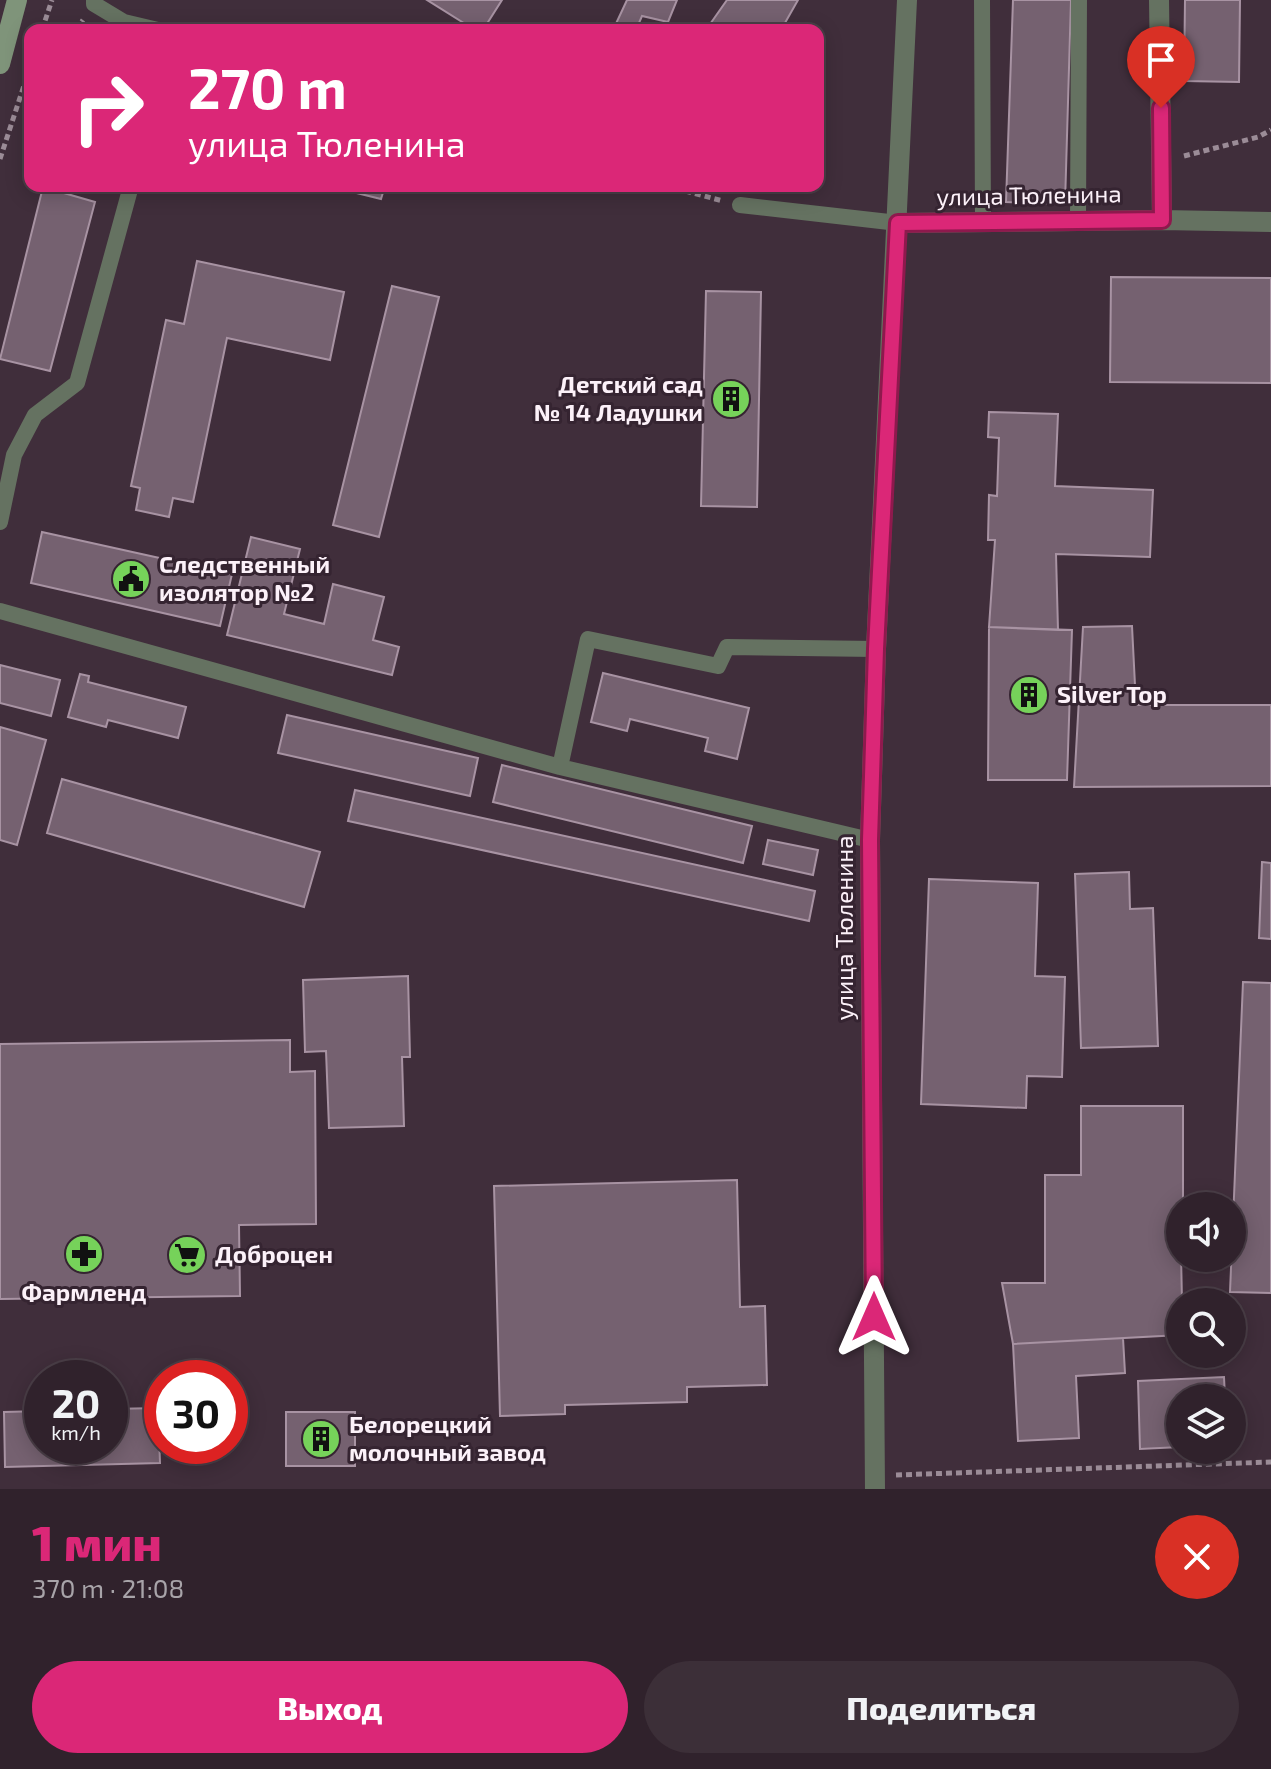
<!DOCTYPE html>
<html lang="ru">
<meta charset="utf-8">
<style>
body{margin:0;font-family:"Exo 2",sans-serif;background:#3c2f38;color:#f1f3f6;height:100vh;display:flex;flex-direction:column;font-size:30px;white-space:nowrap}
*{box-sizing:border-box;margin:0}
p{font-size:26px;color:#a8a4a9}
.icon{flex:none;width:44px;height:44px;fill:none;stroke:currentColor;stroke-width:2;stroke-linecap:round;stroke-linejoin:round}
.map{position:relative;height:1489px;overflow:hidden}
.panel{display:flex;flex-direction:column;background:#30222c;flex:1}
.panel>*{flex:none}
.top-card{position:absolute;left:24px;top:24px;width:800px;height:168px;border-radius:16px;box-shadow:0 4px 20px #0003,0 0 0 2px #4b3f48;background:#db2777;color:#fff;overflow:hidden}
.buttons{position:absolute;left:1166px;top:1192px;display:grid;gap:16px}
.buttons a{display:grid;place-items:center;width:80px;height:80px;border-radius:50%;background:#30222c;box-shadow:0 4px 20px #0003,0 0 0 2px #4b3f48;font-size:40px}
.speed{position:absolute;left:24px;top:1360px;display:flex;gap:16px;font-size:40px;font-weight:700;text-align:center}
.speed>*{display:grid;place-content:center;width:104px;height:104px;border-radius:50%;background:#30222c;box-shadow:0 4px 20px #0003,0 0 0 2px #4b3f48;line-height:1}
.speed small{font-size:20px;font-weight:400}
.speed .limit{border:12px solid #d22;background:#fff;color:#111}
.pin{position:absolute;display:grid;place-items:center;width:68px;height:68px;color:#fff;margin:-82px -34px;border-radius:50% 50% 50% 0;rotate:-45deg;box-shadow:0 0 8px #0007}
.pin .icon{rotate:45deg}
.me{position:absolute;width:88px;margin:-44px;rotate:0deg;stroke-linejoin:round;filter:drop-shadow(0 0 6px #0008)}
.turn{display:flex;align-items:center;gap:28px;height:168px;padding:0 32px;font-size:36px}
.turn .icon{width:104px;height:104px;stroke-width:2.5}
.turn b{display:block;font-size:56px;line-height:68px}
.round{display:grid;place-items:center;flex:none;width:84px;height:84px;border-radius:42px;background:#3c2f38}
.headline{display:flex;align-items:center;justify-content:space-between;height:136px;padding:0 32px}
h1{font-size:48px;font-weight:800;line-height:60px;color:#db2777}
.cta{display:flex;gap:16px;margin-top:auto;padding:16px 32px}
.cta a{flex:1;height:92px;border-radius:48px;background:#db2777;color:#fff;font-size:32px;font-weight:800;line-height:92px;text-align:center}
.cta a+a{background:#3c2f38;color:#f1f3f6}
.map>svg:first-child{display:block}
.building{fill:#756170;stroke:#a893a3;stroke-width:2}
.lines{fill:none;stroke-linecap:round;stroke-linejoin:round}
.path{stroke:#9b8c97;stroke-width:5;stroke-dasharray:6 4;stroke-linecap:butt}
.lane{stroke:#657261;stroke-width:16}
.street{stroke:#657261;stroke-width:20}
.secondary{stroke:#7f947a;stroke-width:20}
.route-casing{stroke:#8e194d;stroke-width:20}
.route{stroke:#db2777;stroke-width:14}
.labels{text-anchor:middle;stroke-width:6;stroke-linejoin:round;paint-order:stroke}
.street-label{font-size:24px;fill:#fcf1f9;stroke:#352431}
.poi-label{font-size:24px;font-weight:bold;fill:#fcf1f9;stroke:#352431;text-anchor:start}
</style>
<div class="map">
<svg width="1271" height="1489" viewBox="0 0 1271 1489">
<rect width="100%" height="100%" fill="#402e3b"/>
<path class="building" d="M427,0H502L483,30H475Z
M627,0H677L668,22L642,16L636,30H613Z
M727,0H798L781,30H712L708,27Z
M1013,0H1071L1065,204L1006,202Z
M1185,0H1240L1239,82L1184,81Z
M328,186H385L381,199Z
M43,187L95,202L50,371L0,359Z
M197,261L344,292L330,360L227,338L193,502L173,498L169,517L136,510L140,488L131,486L166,320L184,324Z
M1111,277L1271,278V383L1110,382Z
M392,286L439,297L379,537L333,525Z
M706,291L761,292L757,507L701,506Z
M989,412L1058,414L1055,486L1153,490L1150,557L1056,554L1058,630L989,627L995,540H988L989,495L997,496L999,438L988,437Z
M42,532L232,574L220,626L31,583Z
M251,537L300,549L284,614L324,624L333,584L384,597L373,640L399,647L392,675L227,635Z
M1132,626L1136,705H1271V786L1074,787L1083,627Z
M989,627L1072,630L1067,780H988Z
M0,665L60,680L51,716L0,703Z
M603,673L749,708L737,759L705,751L708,738L630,719L627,731L591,722Z
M80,674L89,676L88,682L186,707L178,738L108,720L106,727L68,717Z
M287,715L478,758L470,796L278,753Z
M0,727L46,740L17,845L0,840Z
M502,765L752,826L743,863L493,802Z
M62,779L320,852L304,907L47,833Z
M355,790L815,891L809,921L348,821Z
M768,840L818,850L813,875L763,864Z
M1262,862L1271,863V939L1259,938Z
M1129,872L1130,909L1153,908L1158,1046L1081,1048L1075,874Z
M929,879L1038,883L1035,976L1065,977L1062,1077L1027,1076L1026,1108L921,1104Z
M408,976L410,1057H402L404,1126L329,1128L326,1051L305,1052L303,980Z
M1243,982L1271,983V1293L1230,1292Z
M290,1040V1072L315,1071L316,1224L239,1225L240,1296L0,1299V1044Z
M1081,1106H1183V1206H1180L1182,1302H1180V1335L1013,1344L1002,1283H1045V1175H1081Z
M737,1180L740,1307L765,1306L767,1385L687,1387V1402L565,1405V1414L500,1416L494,1186Z
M1123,1338L1125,1373L1076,1376L1079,1438L1018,1441L1013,1344Z
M1224,1377L1225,1398H1180V1447L1140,1449L1138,1381Z
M158,1408L160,1463L5,1467L4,1412L42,1411V1446H110V1409Z
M286,1412H355V1466H286Z"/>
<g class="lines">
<path class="path" d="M42,30L52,0
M76,30L83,20
M1184,156L1258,137L1271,130
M0,159L30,67
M666,186L723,201
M896,1475L1271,1462"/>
<path class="lane" d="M94,0V4L124,22L158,30
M982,0L983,222
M740,205L898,223
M1078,222L1079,0
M0,522L14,455L35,415L77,383L131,186
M0,611L560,767L870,840
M560,767L588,639L718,666L727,647L876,649"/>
<path class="street" d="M1159,0L1162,220
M898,223L1162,220L1271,222
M875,1489L870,840L876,649L907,0"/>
<path class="secondary" d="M0,64L17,0"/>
</g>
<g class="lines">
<g class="route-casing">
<path id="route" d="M874,1317L870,840L876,649L898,223L1162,220L1161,108"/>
</g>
<use href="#route" class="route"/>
</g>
<defs>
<g id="building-disc" transform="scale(2)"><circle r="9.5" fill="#76d25a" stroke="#352431"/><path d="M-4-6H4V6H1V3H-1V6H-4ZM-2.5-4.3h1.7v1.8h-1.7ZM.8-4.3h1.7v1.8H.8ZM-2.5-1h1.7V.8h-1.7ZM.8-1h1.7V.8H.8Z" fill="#111"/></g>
<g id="civic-disc" transform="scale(2)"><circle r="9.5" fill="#76d25a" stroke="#352431"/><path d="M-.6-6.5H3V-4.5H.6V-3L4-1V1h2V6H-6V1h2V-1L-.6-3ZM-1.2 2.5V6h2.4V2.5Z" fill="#111"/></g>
<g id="pharmacy-disc" transform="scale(2)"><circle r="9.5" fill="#76d25a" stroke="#352431"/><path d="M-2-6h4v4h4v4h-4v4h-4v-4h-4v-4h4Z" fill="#111"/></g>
<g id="supermarket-disc" transform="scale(2)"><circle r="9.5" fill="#76d25a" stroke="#352431"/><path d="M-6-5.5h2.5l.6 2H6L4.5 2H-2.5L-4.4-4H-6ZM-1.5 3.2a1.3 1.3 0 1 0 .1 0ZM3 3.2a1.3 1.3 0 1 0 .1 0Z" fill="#111"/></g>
</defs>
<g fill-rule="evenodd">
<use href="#building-disc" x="731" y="399"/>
<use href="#civic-disc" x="131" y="579"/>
<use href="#building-disc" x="1029" y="695"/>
<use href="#pharmacy-disc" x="84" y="1254"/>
<use href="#supermarket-disc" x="187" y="1255"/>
<use href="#building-disc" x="321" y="1439"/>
</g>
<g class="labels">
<g class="street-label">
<text transform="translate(1029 196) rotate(-1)" y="8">улица Тюленина</text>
<text transform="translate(845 928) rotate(-90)" y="8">улица Тюленина</text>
</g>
<g class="poi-label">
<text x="703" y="393" text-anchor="end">Детский сад<tspan x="703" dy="28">№ 14 Ладушки</tspan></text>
<text x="159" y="573">Следственный<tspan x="159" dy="28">изолятор №2</tspan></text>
<text x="1057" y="703">Silver Top</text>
<text x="215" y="1263">Доброцен</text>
<text x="84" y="1301" text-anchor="middle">Фармленд</text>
<text x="349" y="1433">Белорецкий<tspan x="349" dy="28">молочный завод</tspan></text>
</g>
</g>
</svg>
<div class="buttons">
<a><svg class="icon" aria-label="sound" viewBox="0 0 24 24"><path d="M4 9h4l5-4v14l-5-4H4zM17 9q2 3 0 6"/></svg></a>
<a><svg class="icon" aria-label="search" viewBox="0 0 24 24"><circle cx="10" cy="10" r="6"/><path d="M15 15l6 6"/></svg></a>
<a><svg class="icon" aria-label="layers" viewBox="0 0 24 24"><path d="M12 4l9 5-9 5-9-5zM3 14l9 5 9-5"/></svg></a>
</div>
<div class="speed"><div>20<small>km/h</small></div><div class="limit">30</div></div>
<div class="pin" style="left:1161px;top:108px;background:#d93025"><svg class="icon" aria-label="arrive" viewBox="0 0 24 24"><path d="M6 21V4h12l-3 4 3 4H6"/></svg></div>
<svg class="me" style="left:874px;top:1317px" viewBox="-20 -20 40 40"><path d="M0-17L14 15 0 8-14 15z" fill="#db2777" stroke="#fff" stroke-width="4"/></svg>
<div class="top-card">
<div class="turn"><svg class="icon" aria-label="right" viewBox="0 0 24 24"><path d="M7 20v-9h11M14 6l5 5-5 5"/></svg><div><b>270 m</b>улица Тюленина</div></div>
</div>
</div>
<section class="panel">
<div class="headline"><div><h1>1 мин</h1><p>370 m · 21:08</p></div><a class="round" style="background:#d93025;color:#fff"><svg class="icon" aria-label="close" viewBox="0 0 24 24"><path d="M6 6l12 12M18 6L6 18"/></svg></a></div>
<div class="cta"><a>Выход</a><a>Поделиться</a></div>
</section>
